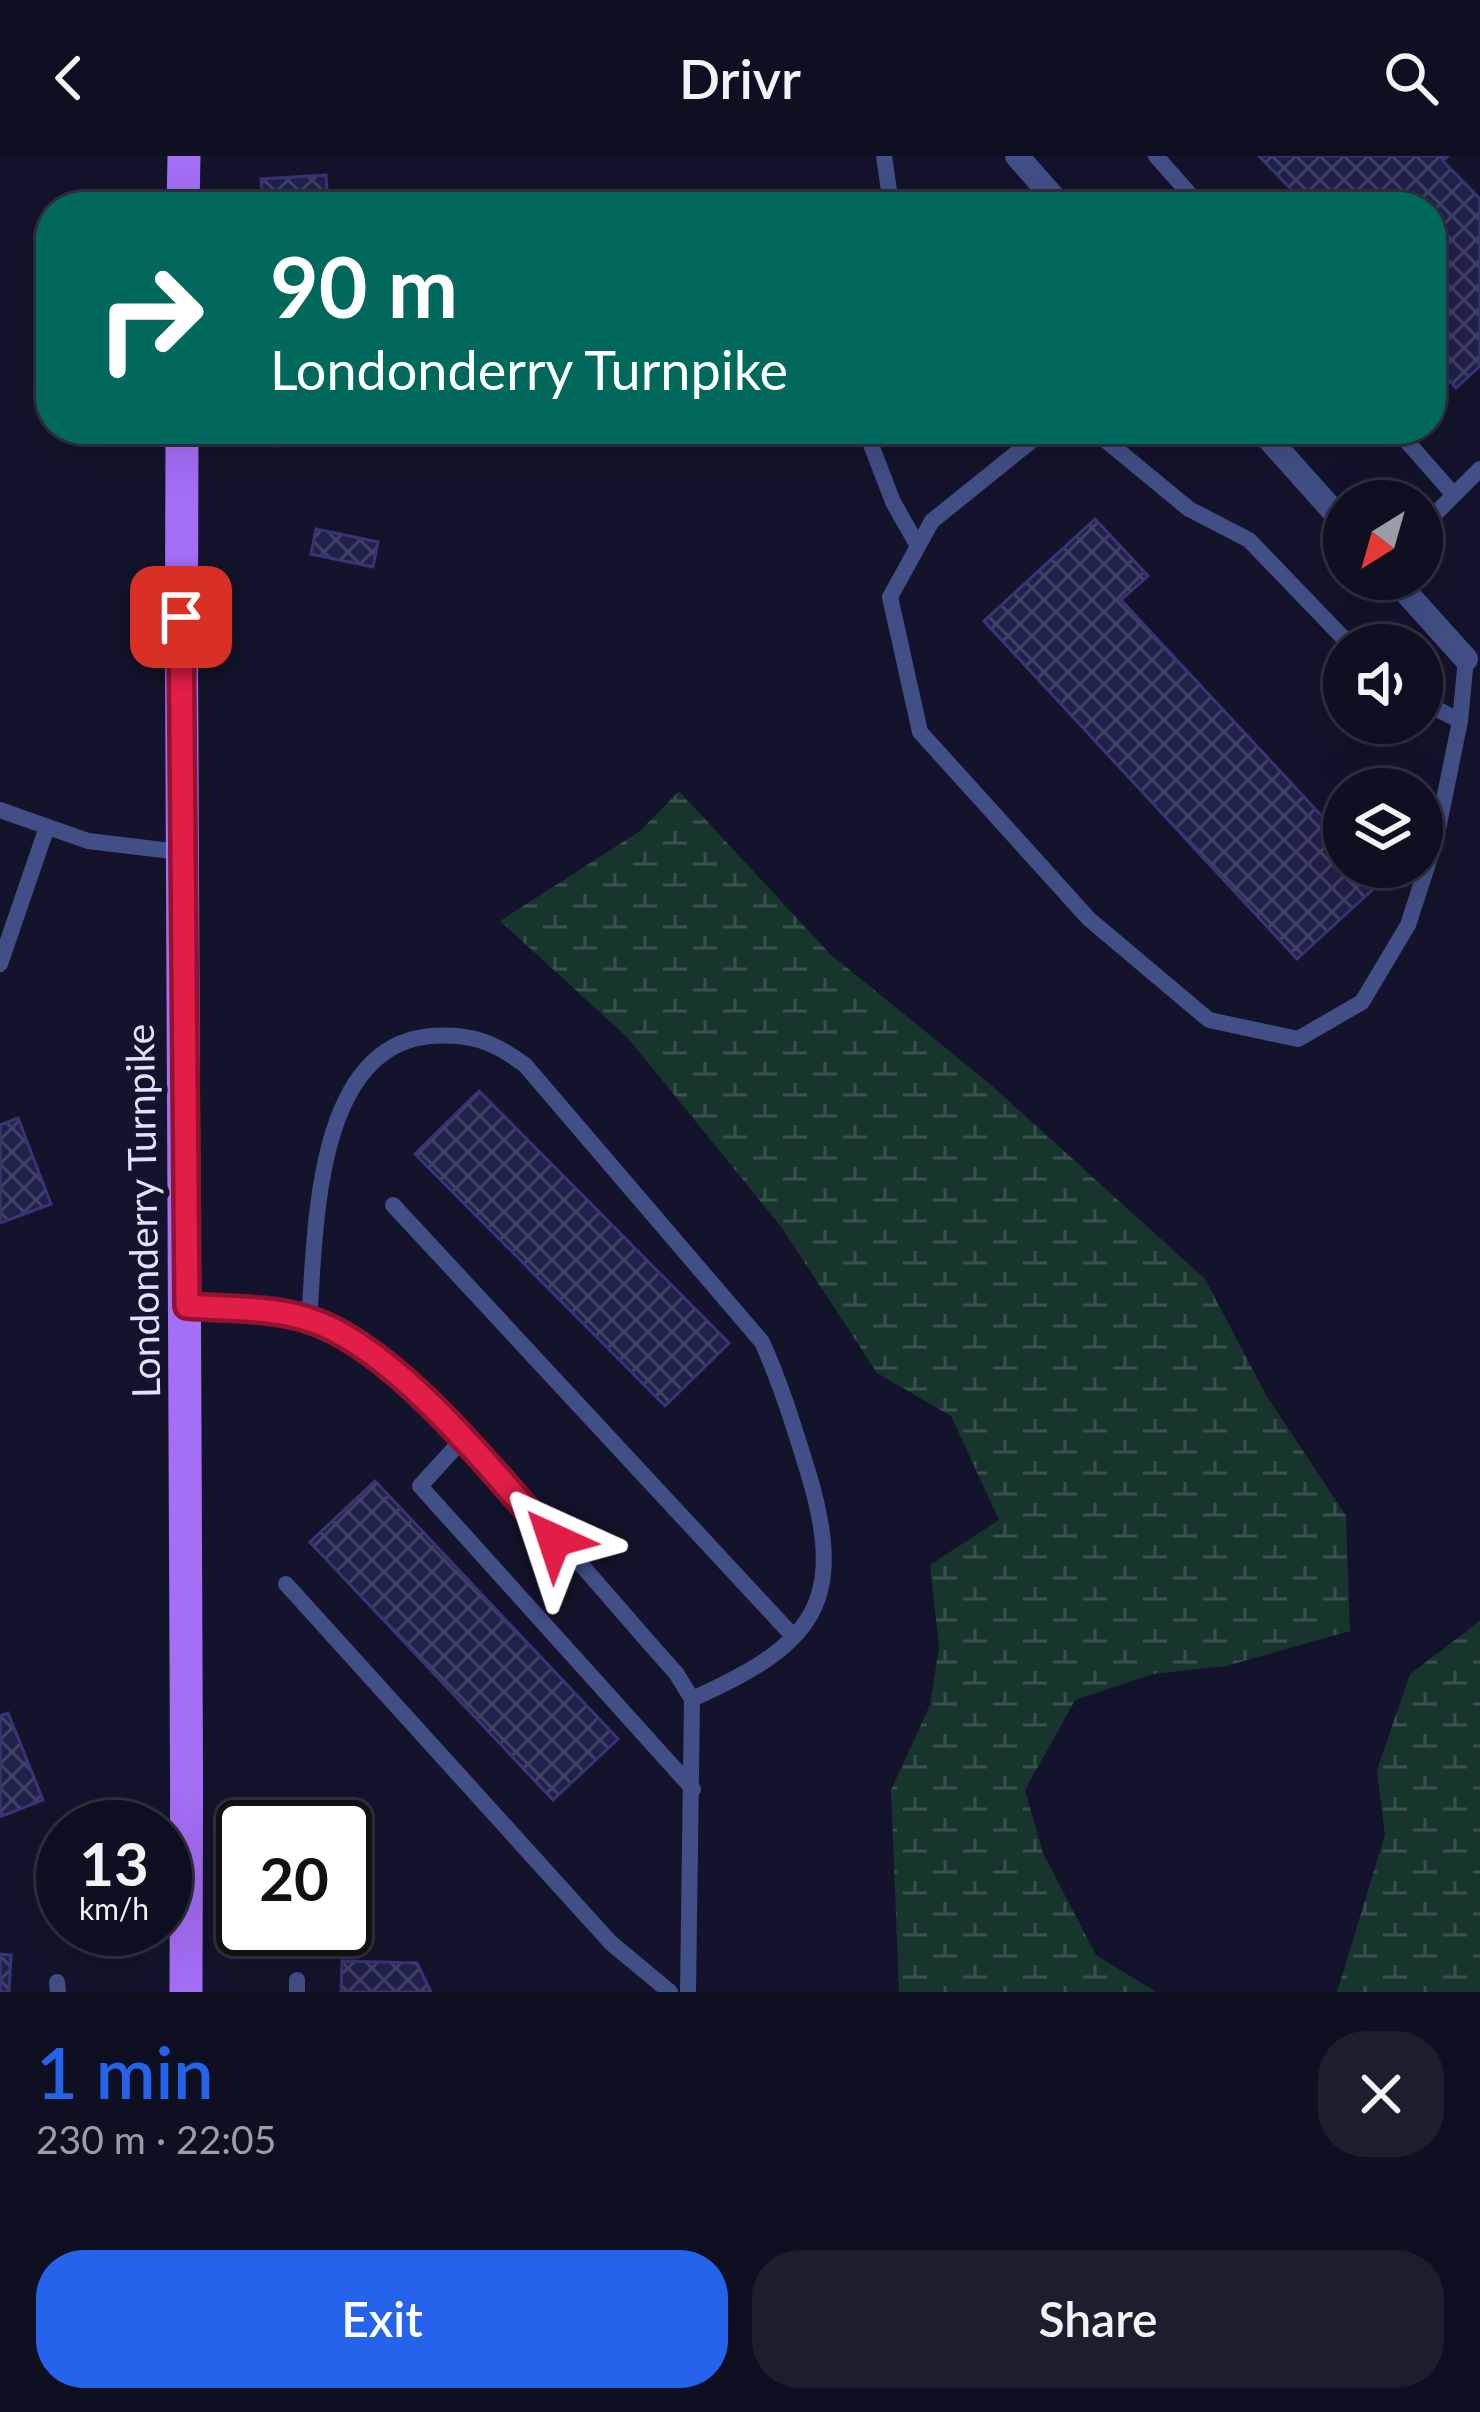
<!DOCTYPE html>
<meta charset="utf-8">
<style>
body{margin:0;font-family:Lato,sans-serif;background:#1c1d2d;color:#f1f3f6;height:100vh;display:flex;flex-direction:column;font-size:45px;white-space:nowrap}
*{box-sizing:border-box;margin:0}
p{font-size:39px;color:#9b9ca5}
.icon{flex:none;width:66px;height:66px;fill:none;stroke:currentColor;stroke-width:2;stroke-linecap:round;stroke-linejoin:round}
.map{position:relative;height:1836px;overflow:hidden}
.sheet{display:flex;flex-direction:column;background:#0e0f20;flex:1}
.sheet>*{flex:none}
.top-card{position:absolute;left:36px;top:36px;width:1410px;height:252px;border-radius:48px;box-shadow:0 12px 48px #0002,0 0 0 3px #2e2f3e;background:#00695c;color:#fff;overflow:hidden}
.needle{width:78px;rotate:217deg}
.controls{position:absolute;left:1323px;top:324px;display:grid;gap:24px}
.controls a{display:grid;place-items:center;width:120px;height:120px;border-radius:50%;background:#0e0f20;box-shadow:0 12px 48px #0002,0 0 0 3px #2e2f3e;font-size:60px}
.speed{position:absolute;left:36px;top:1644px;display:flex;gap:24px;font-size:60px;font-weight:700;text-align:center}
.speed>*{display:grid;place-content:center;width:156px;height:156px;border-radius:50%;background:#0e0f20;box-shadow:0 12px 48px #0002,0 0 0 3px #2e2f3e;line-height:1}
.speed small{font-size:30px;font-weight:400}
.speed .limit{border:6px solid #111;border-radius:18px;background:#fff;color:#111}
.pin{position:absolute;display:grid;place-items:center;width:102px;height:102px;color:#fff;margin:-51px;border-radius:24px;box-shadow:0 6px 18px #0006}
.me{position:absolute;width:132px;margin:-66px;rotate:318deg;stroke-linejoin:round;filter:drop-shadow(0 0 9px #0008)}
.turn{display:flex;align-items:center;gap:42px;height:252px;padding:0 36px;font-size:54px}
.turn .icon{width:156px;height:156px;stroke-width:2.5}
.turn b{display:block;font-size:84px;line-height:102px}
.round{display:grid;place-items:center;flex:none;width:126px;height:126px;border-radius:48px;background:#1c1d2d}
.head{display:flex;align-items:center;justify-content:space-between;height:204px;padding:0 36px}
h1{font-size:72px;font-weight:600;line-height:90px;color:#2563eb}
.button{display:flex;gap:24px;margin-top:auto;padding:24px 36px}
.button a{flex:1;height:138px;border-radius:48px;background:#2563eb;color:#fff;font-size:48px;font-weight:600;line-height:138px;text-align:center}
.button a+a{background:#1c1d2d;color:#f1f3f6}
header{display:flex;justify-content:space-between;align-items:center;height:156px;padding:0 36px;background:#0e0f20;font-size:54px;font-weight:600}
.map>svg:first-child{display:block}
.wetland{fill:url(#wetland-marsh)}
.building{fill:url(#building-cross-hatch);stroke:#343675;stroke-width:3}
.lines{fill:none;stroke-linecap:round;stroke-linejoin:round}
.service{stroke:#424f86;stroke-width:16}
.minor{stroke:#424f86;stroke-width:24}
.primary{stroke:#a46ef5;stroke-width:33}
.route-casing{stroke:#92132f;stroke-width:30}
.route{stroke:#e11d48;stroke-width:21}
.labels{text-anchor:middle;stroke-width:12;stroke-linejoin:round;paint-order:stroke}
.street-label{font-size:39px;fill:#dfe2fd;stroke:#13142b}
</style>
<header><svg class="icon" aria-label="back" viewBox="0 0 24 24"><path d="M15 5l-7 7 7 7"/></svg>Drivr<svg class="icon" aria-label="search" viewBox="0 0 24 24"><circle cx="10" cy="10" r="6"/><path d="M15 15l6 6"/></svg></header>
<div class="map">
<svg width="1480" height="1836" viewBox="0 0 1480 1836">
<defs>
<pattern id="wetland-marsh" width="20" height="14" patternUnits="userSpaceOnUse" patternTransform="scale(3)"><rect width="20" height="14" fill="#17342d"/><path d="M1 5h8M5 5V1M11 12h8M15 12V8" fill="none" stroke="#38514c"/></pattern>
<pattern id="building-cross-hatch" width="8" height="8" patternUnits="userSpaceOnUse" patternTransform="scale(3)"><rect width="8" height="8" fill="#20214a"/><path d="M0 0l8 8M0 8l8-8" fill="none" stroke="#404165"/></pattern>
</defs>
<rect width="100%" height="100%" fill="#13142b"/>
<path class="wetland" d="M679,635L830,798L990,928L1205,1123L1266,1239L1346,1360L1350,1475L1226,1510L1153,1518L1075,1544L1025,1634L1043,1697L1096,1799L1156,1836H899L891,1634L930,1549L939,1492L930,1409L999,1364L951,1260L877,1217L782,1072L628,882L500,765L640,675Z
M1480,1465V1836H1337L1385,1679L1377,1614L1410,1518Z"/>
<path class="building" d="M1259,0H1448L1443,5L1480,43V210L1456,232L1431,206V51H1308Z
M326,19L328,51H263L261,23Z
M227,273H279L278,290L226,287Z
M1095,363L1148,420L1121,444L1344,684V711H1369L1382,725L1297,803L984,465Z
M316,373L378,386L373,411L311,398Z
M479,935L729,1187L665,1250L415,998Z
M18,962L51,1048L0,1067V969Z
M375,1325L618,1583L553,1644L310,1386Z
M8,1557L43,1644L0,1661V1560Z
M0,1798L11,1799L9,1836H0Z
M342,1805L417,1807L431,1836H341Z"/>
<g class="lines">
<path class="service" d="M884,0L889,35L885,51
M1156,0L1201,51
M865,273L893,346L918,390
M1071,273L1040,278L932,365L890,441L920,576L1089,763L1209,864L1298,883L1362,846L1408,769L1436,683L1460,565L1466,503
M1092,273L1189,353L1249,384L1350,489
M1396,273L1454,339
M1422,371L1480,313
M1422,545L1460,565
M0,654L88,685L180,696
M0,808L46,674
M393,1049L793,1480
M187,1150C225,1153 268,1152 306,1162C407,1191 599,1433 676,1517L692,1543L688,1836
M309,1163C316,1078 313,890 431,880C471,877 494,886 525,909L762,1186C781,1228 794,1271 808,1316C848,1448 813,1489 692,1543
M463,1283L420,1330L693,1633
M286,1428L611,1787L670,1836
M57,1826L58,1836
M297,1836V1824"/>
<path class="minor" d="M1017,0L1062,51
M1260,273L1344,367
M1394,423L1466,503"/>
<path class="primary" d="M183,51L184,0
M182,273C179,794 189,1315 186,1836"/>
</g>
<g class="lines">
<g class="route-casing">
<path id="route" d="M181,461L187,1150C225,1153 269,1151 307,1163C393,1188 494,1318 554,1384"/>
</g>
<use href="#route" class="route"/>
</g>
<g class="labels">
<g class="street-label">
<text transform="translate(143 1055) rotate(-91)" y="14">Londonderry Turnpike</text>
</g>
</g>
</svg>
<div class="controls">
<a><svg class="needle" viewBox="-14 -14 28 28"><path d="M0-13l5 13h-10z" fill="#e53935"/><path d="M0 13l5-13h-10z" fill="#9b9ca5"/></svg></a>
<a><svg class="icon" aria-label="sound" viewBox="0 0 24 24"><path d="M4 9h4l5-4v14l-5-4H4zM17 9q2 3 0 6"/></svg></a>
<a><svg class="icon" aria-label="layers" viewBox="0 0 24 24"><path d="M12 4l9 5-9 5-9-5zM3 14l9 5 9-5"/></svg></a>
</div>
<div class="speed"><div>13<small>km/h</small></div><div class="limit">20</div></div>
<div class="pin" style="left:181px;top:461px;background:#d93025"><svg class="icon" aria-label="arrive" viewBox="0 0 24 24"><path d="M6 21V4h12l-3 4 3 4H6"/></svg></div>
<svg class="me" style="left:554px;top:1384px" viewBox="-20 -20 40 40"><path d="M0-17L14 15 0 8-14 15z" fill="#e11d48" stroke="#fff" stroke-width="4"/></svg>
<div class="top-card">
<div class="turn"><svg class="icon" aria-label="right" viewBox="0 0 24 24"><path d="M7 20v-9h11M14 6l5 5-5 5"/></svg><div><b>90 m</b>Londonderry Turnpike</div></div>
</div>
</div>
<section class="sheet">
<div class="head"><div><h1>1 min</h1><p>230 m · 22:05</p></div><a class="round"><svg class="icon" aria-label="close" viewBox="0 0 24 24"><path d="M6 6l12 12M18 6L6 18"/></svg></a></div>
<div class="button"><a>Exit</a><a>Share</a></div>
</section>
